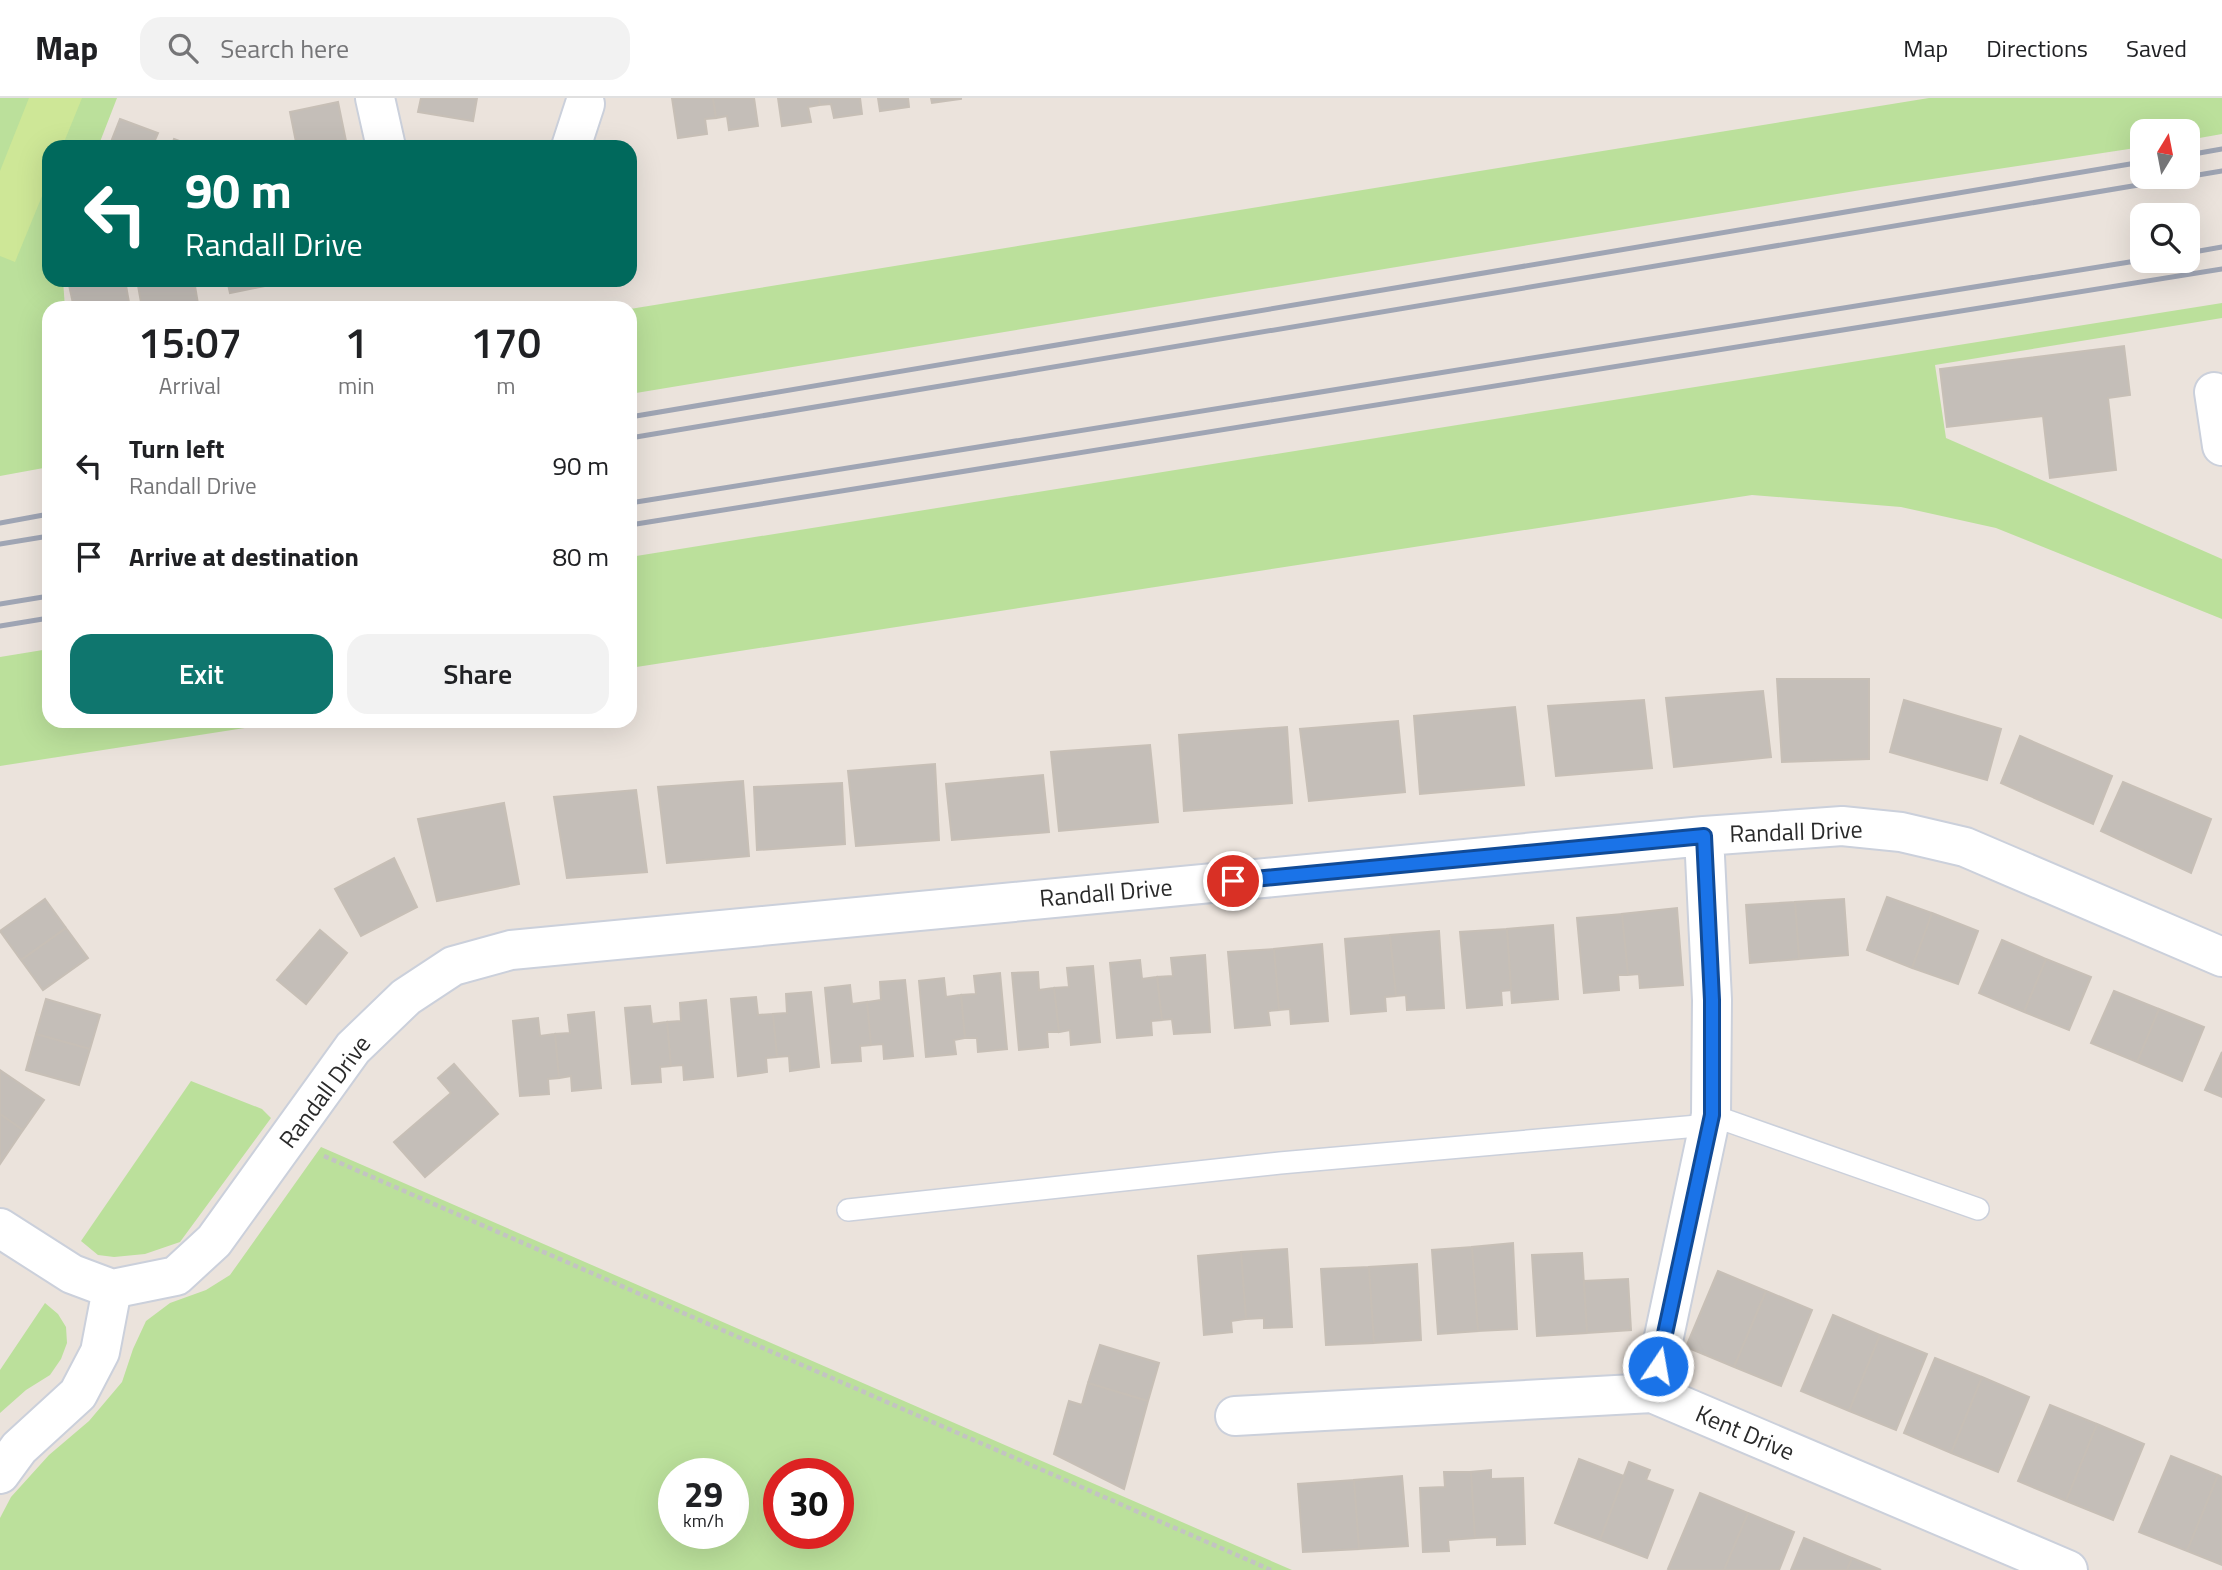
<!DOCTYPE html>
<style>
body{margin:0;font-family:"Titillium Web",sans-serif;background:#f2f2f2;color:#202124;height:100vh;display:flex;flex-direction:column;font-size:26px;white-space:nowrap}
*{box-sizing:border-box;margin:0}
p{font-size:23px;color:#757577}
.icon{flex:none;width:38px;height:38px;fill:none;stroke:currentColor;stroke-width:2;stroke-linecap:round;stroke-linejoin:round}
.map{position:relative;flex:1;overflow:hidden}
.side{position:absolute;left:42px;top:203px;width:595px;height:427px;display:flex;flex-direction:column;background:#fff;border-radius:21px;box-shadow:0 7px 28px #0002}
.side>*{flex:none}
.top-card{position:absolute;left:42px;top:42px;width:595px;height:147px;border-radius:21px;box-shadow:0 7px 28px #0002;background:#00695c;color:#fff;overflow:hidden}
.needle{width:46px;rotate:10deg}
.controls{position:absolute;left:2130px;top:21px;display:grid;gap:14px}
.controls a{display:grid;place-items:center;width:70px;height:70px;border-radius:14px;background:#fff;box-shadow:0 7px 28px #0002;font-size:35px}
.speed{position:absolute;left:658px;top:1360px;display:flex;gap:14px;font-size:35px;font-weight:700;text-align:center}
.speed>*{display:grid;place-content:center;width:91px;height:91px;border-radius:50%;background:#fff;box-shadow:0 7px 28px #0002;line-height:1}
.speed small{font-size:18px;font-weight:400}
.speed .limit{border:10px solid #d22;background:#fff;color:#111}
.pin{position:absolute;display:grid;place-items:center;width:60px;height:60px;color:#fff;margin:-30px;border:4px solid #fff;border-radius:50%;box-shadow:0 2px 7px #0007}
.me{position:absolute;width:77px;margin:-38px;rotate:12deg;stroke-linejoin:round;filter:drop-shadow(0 0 5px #0008)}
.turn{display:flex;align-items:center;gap:24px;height:147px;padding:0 28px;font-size:32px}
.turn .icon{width:91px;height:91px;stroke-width:2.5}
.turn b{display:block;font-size:49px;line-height:60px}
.eta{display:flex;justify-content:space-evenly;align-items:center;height:119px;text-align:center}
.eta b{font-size:42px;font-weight:600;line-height:49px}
.button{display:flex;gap:14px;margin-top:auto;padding:14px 28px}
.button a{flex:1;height:80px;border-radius:21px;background:#0f766e;color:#fff;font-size:28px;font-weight:600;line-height:80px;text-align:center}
.button a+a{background:#f2f2f2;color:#202124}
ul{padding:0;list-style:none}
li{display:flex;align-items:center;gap:21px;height:91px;padding:0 28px}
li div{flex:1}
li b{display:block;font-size:26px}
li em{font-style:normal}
header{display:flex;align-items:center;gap:42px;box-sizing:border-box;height:98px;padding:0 35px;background:#fff;border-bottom:2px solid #e0e0e0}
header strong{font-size:33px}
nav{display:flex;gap:38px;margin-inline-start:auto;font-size:24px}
.search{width:490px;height:63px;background:#f2f2f2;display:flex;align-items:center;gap:18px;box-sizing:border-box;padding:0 24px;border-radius:21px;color:#757577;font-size:26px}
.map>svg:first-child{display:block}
.green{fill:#bbe09b;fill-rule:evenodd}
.pitch{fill:#cee797}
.building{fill:#c4beb8;stroke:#c7bfb6;stroke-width:2}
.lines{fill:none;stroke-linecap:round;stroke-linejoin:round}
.service-casing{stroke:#cbd0db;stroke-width:24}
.minor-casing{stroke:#cbd0db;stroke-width:42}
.path{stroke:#c3c3c3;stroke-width:4.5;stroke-dasharray:5 3.5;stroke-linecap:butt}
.service{stroke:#fff;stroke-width:21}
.minor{stroke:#fff;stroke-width:38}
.rail{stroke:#9fa5b4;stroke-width:5}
.route-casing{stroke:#114b97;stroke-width:18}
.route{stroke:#1a73e8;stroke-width:12}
.labels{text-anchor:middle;stroke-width:5;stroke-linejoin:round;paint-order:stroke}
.street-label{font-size:24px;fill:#2a2a2a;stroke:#fff}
</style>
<header>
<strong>Map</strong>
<div class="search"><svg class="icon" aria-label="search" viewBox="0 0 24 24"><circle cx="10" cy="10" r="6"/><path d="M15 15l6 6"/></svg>Search here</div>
<nav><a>Map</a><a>Directions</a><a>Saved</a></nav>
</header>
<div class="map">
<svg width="2222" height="1472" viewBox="0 0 2222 1472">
<rect width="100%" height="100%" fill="#ebe3dc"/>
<path class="green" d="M0,0H117L98,49H49V182H63L65,210H49V369L0,378Z
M1929,0H2222V36L2188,42V33H2142V49L1873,90L630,296V211Z
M2222,205V220L1935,267L1946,340L2222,461V521L1996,430L1901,409L1752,397L630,570V459Z
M49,551V623H290L0,668V559Z
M191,983L262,1011L271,1020L180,1144L145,1156L114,1159L98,1157L81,1143Z
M321,1049L1292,1472H0V1420L11,1399L49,1357L89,1323L122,1284L133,1251L146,1223L170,1205L206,1192L230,1177ZM674,1376H733V1435H674ZM779,1376H838V1435H779Z
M45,1205L58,1216L66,1229L67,1245L61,1261L50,1277L26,1292L0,1315V1272Z"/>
<path class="pitch" d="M29,0H82L62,49H49V81L15,164L0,158V73Z"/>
<path class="building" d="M421,0H477L473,23L418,14Z
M672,0H713L716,20L705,21L707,36L678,40Z
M713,0H754L758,28L729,32L727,18L716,20Z
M778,0H819L820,7L808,9L811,24L782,28Z
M819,0H860L862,16L834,20L831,6L820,7Z
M878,0H908L909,9L880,13Z
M931,0H961V1L932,5Z
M338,4L346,43L318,49H297L290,14Z
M120,21L158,35L152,49H109Z
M174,41L195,49H171Z
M97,182H125L130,210H74L69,187Z
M137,182H194L198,206L179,210H142Z
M227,182H269L270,187L230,195Z
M2124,248L2130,297L2108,300L2116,372L2050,380L2043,318L1947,329L1940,271Z
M1777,581H1869V661L1782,664Z
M1763,593L1771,659L1674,669L1666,600Z
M1644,602L1652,670L1556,678L1548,608Z
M1904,602L2001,631L1987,682L1890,654Z
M1515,609L1524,687L1420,696L1414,618Z
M1398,623L1405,694L1309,703L1300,631Z
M1287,629L1292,705L1184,713L1179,637Z
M2020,638L2112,678L2093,726L2001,685Z
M1150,647L1158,724L1059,733L1051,654Z
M935,666L939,742L856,748L848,673Z
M1043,677L1049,734L952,742L946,686Z
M743,683L749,758L667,765L658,689Z
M2123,684L2211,721L2191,775L2101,733Z
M842,685L845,746L757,752L754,689Z
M636,692L647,774L567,780L554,699Z
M504,705L519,786L437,803L418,721Z
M394,760L417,809L361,838L335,791Z
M1887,799L1932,815L1912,870L1867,852Z
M45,801L66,830L21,862L0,833Z
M1844,801L1848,857L1799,861L1795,804Z
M1795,804L1799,861L1750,865L1746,807Z
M1677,810L1683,887L1640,890L1639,876L1628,877L1622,816Z
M1932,815L1978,833L1958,886L1912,870Z
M1622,816L1628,877H1618L1619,892L1584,895L1577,820Z
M1553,827L1558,901L1512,905L1507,831Z
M66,830L88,860L43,892L21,862Z
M1507,831L1511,892L1501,893L1502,907L1467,910L1460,834Z
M320,832L347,855L306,906L277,882Z
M1439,833L1444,910L1407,912L1406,897L1396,898L1390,837Z
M1390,837L1396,898L1385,899L1386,913L1351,916L1345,841Z
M2002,842L2046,861L2024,914L1979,895Z
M1322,846L1328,923L1291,926L1290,911L1279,912L1274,851Z
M1274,851L1279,912L1268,913L1270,927L1235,930L1228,854Z
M1205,857L1210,934L1174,936L1172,921L1162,922L1157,879L1173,878L1171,860Z
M2046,861L2091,879L2069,932L2024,914Z
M1140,862L1142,881L1157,879L1162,922L1151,923L1152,937L1117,940L1110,865Z
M1093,868L1100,944L1071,947L1070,932L1059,934L1054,890L1069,889L1067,870Z
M1038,874L1039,892L1054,890L1059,934H1047L1048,949L1019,952L1012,875Z
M1000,875L1007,951L978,954L977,940H965L961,897L976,896L974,878Z
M944,880L946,899L961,897L965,940L954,942L956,956L926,959L919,883Z
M905,882L913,958L884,961L883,946L871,947L867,904L881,902L880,884Z
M850,887L852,906L867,904L871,947L860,948L861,963L832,965L825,890Z
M2114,893L2159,911L2137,964L2091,945Z
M811,894L819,969L790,973L789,958L777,959L773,916L787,915L786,896Z
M756,899L758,917L773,916L777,959L766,960L767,974L738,978L731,901Z
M46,901L100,917L90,951L36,936Z
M706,902L713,979L684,982L683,967L671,968L667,924L681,923L680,905Z
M650,908L652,926L667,924L671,968L660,969L661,984L632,986L625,910Z
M2159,911L2204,929L2182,983L2137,964Z
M594,914L601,990L572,993L571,978L559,980L555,936L570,935L568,917Z
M538,920L540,938L555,936L559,980L548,981L549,996L520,998L513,923Z
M36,936L90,951L79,987L26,972Z
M2222,954V999L2205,992Z
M454,966L498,1016L425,1079L394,1044L451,995L438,980Z
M0,972L44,1002L23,1032L0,1016Z
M0,1016L23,1032L0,1066Z
M1513,1145L1517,1231L1478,1233L1472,1149Z
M1472,1149L1478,1233L1438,1236L1432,1152Z
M1287,1151L1292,1229L1264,1230V1220L1246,1221L1241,1154Z
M1241,1154L1246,1221L1231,1223L1232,1234L1204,1237L1198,1158Z
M1582,1155L1587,1235L1537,1238L1532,1157Z
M1417,1166L1421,1242L1374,1245L1369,1169Z
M1369,1169L1374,1245L1326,1247L1321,1171Z
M1718,1173L1766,1193L1734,1269L1686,1249Z
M1628,1181L1631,1232L1587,1235L1584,1183Z
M1766,1193L1812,1212L1781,1288L1734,1269Z
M1833,1217L1880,1237L1849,1313L1801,1293Z
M1880,1237L1927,1256L1896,1332L1849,1313Z
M1100,1247L1159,1265L1148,1303L1088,1285Z
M1935,1260L1982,1279L1951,1355L1904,1335Z
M1982,1279L2029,1299L1998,1374L1951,1355Z
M1088,1285L1148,1303L1124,1391L1054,1356L1069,1303L1082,1307Z
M2050,1307L2097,1326L2066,1403L2018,1383Z
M2097,1326L2144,1346L2113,1422L2066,1403Z
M2171,1358L2218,1377L2187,1453L2139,1434Z
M1579,1361L1624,1378L1600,1442L1555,1425Z
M1629,1364L1650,1372L1646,1382L1673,1392L1647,1460L1600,1442Z
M1491,1372V1381L1523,1380L1525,1446L1497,1447V1439L1475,1440L1471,1374Z
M1444,1374H1471L1475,1440L1448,1442L1449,1453L1423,1454L1420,1390L1445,1389Z
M2218,1377L2222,1379V1467L2187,1453Z
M1402,1378L1408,1448L1359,1451L1354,1382Z
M1354,1382L1359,1451L1303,1454L1298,1386Z
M1700,1395L1748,1415L1724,1472H1671L1668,1471Z
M1748,1415L1794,1434L1779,1472H1724Z
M1804,1440L1852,1460L1847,1472H1791Z
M1852,1460L1881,1472H1847Z"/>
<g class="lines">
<g class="service-casing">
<path id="service" d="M1711,1017L1978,1111
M848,1112L1280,1065L1709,1027"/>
</g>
<g class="minor-casing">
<path id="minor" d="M375,0L386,49
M571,49L585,6
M2214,294L2222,348
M0,1130L72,1176L112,1191
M112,1191L176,1178L214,1143L353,950L406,899L453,868L511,852L1704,738L1842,728L1901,734L1965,749L2222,859
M1652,1295L1711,1017L1712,902L1704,738
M1235,1318L1652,1295L2068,1472
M0,1376L19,1350L78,1296L100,1254L112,1191"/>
</g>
<path class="path" d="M324,1058L1271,1472"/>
<use href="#service" class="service"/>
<use href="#minor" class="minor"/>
<path class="rail" d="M2188,57L2222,51
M2188,155L2222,149
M630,319L2142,64
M630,340L2222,73
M630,405L2142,162
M0,425L49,416
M630,427L2222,171
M0,446L49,438
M0,506L49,498
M0,528L49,520"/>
</g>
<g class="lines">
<g class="route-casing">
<path id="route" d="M1233,783L1704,738L1712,902V1017L1658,1268"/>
</g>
<use href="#route" class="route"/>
</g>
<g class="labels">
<g class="street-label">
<text transform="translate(1796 734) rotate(-2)" y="8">Randall Drive</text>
<text transform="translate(1106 795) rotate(-5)" y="8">Randall Drive</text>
<text transform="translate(325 994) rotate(-53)" y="8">Randall Drive</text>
<text transform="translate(1745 1335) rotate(23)" y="8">Kent Drive</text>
</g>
</g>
</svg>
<div class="controls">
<a><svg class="needle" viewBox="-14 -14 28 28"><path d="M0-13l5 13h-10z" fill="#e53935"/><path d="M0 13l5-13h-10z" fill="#757577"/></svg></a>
<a><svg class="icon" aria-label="search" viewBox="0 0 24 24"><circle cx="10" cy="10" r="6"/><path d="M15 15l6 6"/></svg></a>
</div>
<div class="speed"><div>29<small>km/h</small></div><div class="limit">30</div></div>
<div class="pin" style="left:1233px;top:783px;background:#d93025"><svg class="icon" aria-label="arrive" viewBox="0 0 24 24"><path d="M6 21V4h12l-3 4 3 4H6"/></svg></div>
<svg class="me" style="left:1658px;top:1268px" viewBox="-20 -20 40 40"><circle r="17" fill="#1a73e8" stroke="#fff" stroke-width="3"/><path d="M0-11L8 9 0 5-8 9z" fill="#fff"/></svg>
<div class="top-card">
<div class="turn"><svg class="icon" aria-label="left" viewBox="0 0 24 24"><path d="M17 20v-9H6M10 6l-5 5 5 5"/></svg><div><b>90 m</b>Randall Drive</div></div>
</div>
<section class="side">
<div class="eta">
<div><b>15:07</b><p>Arrival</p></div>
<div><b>1</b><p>min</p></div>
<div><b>170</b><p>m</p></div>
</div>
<ul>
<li><svg class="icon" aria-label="left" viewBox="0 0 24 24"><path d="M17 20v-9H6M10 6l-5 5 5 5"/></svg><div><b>Turn left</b><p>Randall Drive</p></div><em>90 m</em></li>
<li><svg class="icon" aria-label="arrive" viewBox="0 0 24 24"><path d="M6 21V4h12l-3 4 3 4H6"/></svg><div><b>Arrive at destination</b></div><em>80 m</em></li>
</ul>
<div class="button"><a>Exit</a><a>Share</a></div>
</section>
</div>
